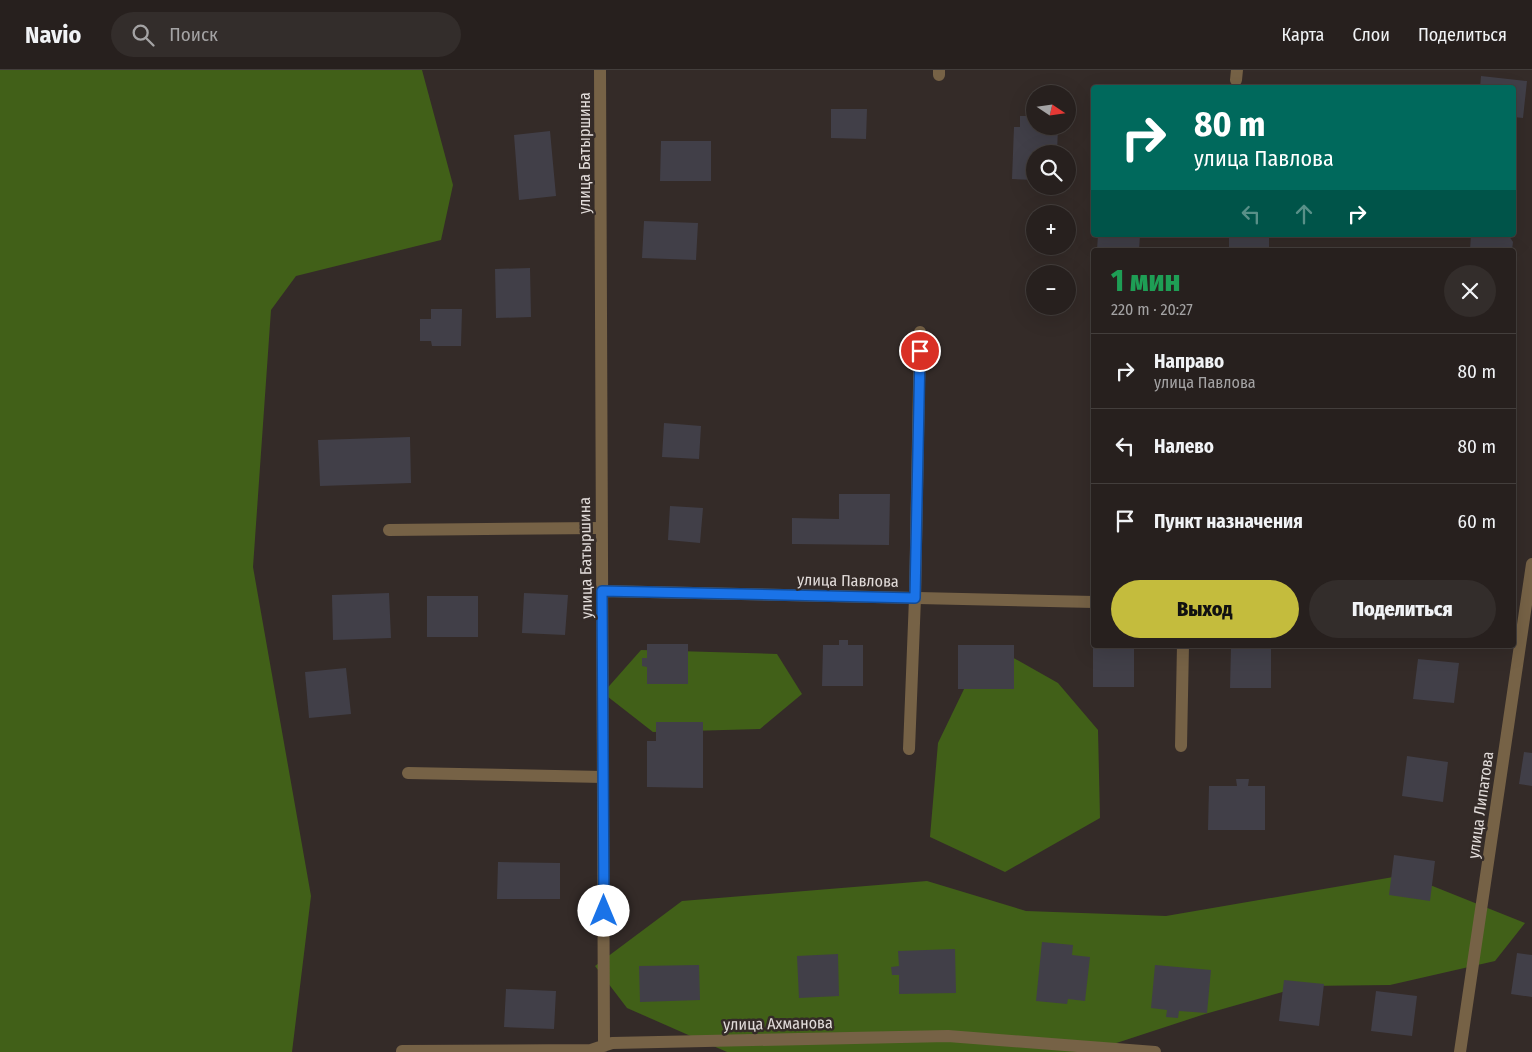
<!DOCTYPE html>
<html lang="ru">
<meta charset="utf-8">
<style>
body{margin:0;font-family:"Fira Sans Condensed",sans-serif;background:#332d2b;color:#f1f3f6;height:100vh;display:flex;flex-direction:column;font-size:19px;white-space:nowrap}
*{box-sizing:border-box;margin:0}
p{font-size:16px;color:#a4a3a4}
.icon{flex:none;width:28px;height:28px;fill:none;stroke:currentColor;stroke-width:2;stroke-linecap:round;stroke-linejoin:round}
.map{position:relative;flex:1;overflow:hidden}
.side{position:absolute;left:1091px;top:178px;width:425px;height:400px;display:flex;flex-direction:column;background:#27201e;border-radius:5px;box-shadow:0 5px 20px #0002,0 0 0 1px #433e3c}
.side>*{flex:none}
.guide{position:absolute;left:1091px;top:15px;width:425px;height:152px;border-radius:5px;box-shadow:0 5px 20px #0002,0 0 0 1px #433e3c;background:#00695c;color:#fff;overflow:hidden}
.needle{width:32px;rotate:103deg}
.fabs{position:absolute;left:1026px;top:15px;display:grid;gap:10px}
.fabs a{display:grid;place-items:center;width:50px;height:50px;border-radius:50%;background:#27201e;box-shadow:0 5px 20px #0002,0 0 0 1px #433e3c;font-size:25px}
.pin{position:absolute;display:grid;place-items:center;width:42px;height:42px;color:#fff;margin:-21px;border:2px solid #fff;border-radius:50%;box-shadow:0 1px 5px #0007}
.me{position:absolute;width:55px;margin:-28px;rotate:0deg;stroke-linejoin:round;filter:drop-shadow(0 0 4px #0008)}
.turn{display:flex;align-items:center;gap:18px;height:105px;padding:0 20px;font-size:22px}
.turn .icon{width:65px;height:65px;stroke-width:2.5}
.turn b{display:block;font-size:35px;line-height:42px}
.lanes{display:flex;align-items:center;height:48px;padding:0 20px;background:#0003;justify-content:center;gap:25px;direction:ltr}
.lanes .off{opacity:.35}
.round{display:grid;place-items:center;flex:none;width:52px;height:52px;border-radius:26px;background:#332d2b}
.head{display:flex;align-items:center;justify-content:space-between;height:85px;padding:0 20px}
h1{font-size:30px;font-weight:800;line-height:38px;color:#1e9e55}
.primary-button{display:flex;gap:10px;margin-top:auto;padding:10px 20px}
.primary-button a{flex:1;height:58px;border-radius:30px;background:#c4bc3d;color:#111;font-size:20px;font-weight:800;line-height:58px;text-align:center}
.primary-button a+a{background:#332d2b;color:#f1f3f6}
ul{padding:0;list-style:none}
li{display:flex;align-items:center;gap:15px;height:75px;padding:0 20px;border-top:1px solid #433e3c}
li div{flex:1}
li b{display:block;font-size:19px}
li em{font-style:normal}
header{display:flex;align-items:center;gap:30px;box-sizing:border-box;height:70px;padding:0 25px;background:#27201e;border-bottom:1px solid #433e3c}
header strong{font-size:24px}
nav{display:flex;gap:28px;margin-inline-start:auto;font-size:18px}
.search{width:350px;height:45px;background:#332d2b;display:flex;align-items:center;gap:12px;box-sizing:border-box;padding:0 18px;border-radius:28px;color:#a4a3a4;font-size:19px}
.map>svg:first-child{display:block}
.green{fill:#416018}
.building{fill:#413f48}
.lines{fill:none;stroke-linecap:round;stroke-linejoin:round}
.service{stroke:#766246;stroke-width:12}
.minor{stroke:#766246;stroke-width:12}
.route-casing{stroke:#114b97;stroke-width:12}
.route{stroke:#1a73e8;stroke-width:9}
.labels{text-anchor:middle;stroke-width:5;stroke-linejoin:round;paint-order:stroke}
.street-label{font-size:16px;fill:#e2dcda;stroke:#342b28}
</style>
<header>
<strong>Navio</strong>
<div class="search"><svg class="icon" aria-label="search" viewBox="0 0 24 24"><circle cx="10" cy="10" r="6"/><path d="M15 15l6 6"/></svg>Поиск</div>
<nav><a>Карта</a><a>Слои</a><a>Поделиться</a></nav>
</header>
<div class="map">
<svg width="1532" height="982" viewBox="0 0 1532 982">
<rect width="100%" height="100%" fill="#342b28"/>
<path class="green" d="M0,0H422L453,115L441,170L296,206L271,240L253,497L311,826L292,982H0Z
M996,578L1058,613L1098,660L1100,748L1005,802L930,767L938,673L965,617Z
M641,580L777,584L802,624L760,659L653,662L603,623Z
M1405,805L1525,853L1495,891L1390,915L1304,916L1205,944L1089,982H727L627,938L595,896L682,831L927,811L1026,841L1166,846Z"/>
<path class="building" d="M1481,6L1527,11L1523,48L1514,47V18H1480Z
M831,39H867L866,69L831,68Z
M1020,46H1035V56H1058L1057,84H1035V110L1012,109L1014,57H1020Z
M550,61L556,126L519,130L514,65Z
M661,71H711V111H660Z
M644,151L698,153L696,190L642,188Z
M1098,165H1140L1139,180H1097Z
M1229,165H1269V180H1229Z
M1471,165L1509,166L1513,172L1512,180H1470Z
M530,198L531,247L496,248L495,199Z
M431,239H462L461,276H432L431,271H420V249H431Z
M664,353L701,356L699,389L662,387Z
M410,367L411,413L320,416L318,370Z
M839,424H890L889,475L792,474V448L839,449Z
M670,436L703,438L700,473L668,470Z
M389,523L391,568L333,570L332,525Z
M524,523L568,525L565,565L522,563Z
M427,526H478V567H427Z
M839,570H848V575H863V616H822L823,575H839Z
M647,574H688V614H647V597L642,596V588H647Z
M958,575H1014V619H958Z
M1093,575L1134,576V617H1093Z
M1231,577H1271V618H1230Z
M1418,589L1459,593L1454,633L1413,629Z
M346,598L351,644L309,648L305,602Z
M656,652H703V718L647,717V671H656Z
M1524,682L1532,683V716L1519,714Z
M1407,686L1448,692L1443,732L1402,726Z
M1236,709H1249L1248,716H1265V760H1208L1209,716H1237Z
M1394,785L1435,791L1430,831L1389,825Z
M498,792L560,793V829H497Z
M1042,872L1073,875L1072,885L1090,887L1085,931L1068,929L1067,934L1036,931Z
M955,879L956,923L899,924V905H892L891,897L899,896L898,881Z
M1517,883L1532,885V927L1511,924Z
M838,884L839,926L799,928L797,886Z
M699,895L700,930L640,932L639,896Z
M1155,895L1211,900L1207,943L1179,941L1178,948L1166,947L1167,940L1151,938Z
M1284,910L1324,914L1319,956L1279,951Z
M506,919L556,921L554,959L504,957Z
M1376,921L1417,926L1412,966L1371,961Z"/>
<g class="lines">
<path class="service" d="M939,5V0
M1236,10L1237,0
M389,460L600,458
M1181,676L1183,575
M909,679L915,528L920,262
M408,703L603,707"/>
<path class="minor" d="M600,0L604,976
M602,521L1094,532
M402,981L591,980L612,973L948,966L1155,982
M1460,982L1532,494"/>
</g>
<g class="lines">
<g class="route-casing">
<path id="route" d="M604,841L602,521L915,528L920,281"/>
</g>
<use href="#route" class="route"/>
</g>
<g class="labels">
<g class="street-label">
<text transform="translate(584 83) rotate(-90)" y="6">улица Батыршина</text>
<text transform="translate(585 488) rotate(-91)" y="6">улица Батыршина</text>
<text transform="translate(848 510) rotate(1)" y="6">улица Павлова</text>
<text transform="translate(1480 735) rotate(-82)" y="6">улица Липатова</text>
<text transform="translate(778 953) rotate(-1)" y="6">улица Ахманова</text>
</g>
</g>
</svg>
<div class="fabs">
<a><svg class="needle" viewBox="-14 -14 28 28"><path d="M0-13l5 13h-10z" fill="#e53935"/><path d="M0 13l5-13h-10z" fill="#a4a3a4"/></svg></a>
<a><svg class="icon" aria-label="search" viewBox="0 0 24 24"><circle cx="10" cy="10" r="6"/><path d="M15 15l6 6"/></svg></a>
<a>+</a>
<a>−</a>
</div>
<div class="pin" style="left:920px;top:281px;background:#d93025"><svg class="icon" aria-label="arrive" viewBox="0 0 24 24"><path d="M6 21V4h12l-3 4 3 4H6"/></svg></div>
<svg class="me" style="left:604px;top:841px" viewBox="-20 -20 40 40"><circle r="19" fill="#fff"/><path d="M0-13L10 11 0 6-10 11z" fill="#1a73e8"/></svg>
<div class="guide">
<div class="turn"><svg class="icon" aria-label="right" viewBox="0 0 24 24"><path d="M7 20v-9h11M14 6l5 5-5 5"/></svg><div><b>80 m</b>улица Павлова</div></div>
<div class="lanes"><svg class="icon off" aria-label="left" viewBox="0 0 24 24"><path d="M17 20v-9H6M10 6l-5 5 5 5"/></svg><svg class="icon off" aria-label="ahead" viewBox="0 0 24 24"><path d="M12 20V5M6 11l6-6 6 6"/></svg><svg class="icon" aria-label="right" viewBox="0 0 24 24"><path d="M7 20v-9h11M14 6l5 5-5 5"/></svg></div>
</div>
<section class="side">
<div class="head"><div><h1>1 мин</h1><p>220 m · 20:27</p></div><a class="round"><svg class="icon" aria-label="close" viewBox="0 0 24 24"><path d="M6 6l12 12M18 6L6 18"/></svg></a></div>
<ul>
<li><svg class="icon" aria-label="right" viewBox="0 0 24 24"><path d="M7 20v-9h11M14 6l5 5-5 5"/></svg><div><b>Направо</b><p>улица Павлова</p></div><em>80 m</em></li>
<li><svg class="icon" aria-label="left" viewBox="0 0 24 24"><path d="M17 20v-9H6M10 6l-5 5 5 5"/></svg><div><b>Налево</b></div><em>80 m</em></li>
<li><svg class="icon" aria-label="arrive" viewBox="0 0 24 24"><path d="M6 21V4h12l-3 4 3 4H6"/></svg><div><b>Пункт назначения</b></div><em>60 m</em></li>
</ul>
<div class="primary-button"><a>Выход</a><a>Поделиться</a></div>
</section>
</div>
